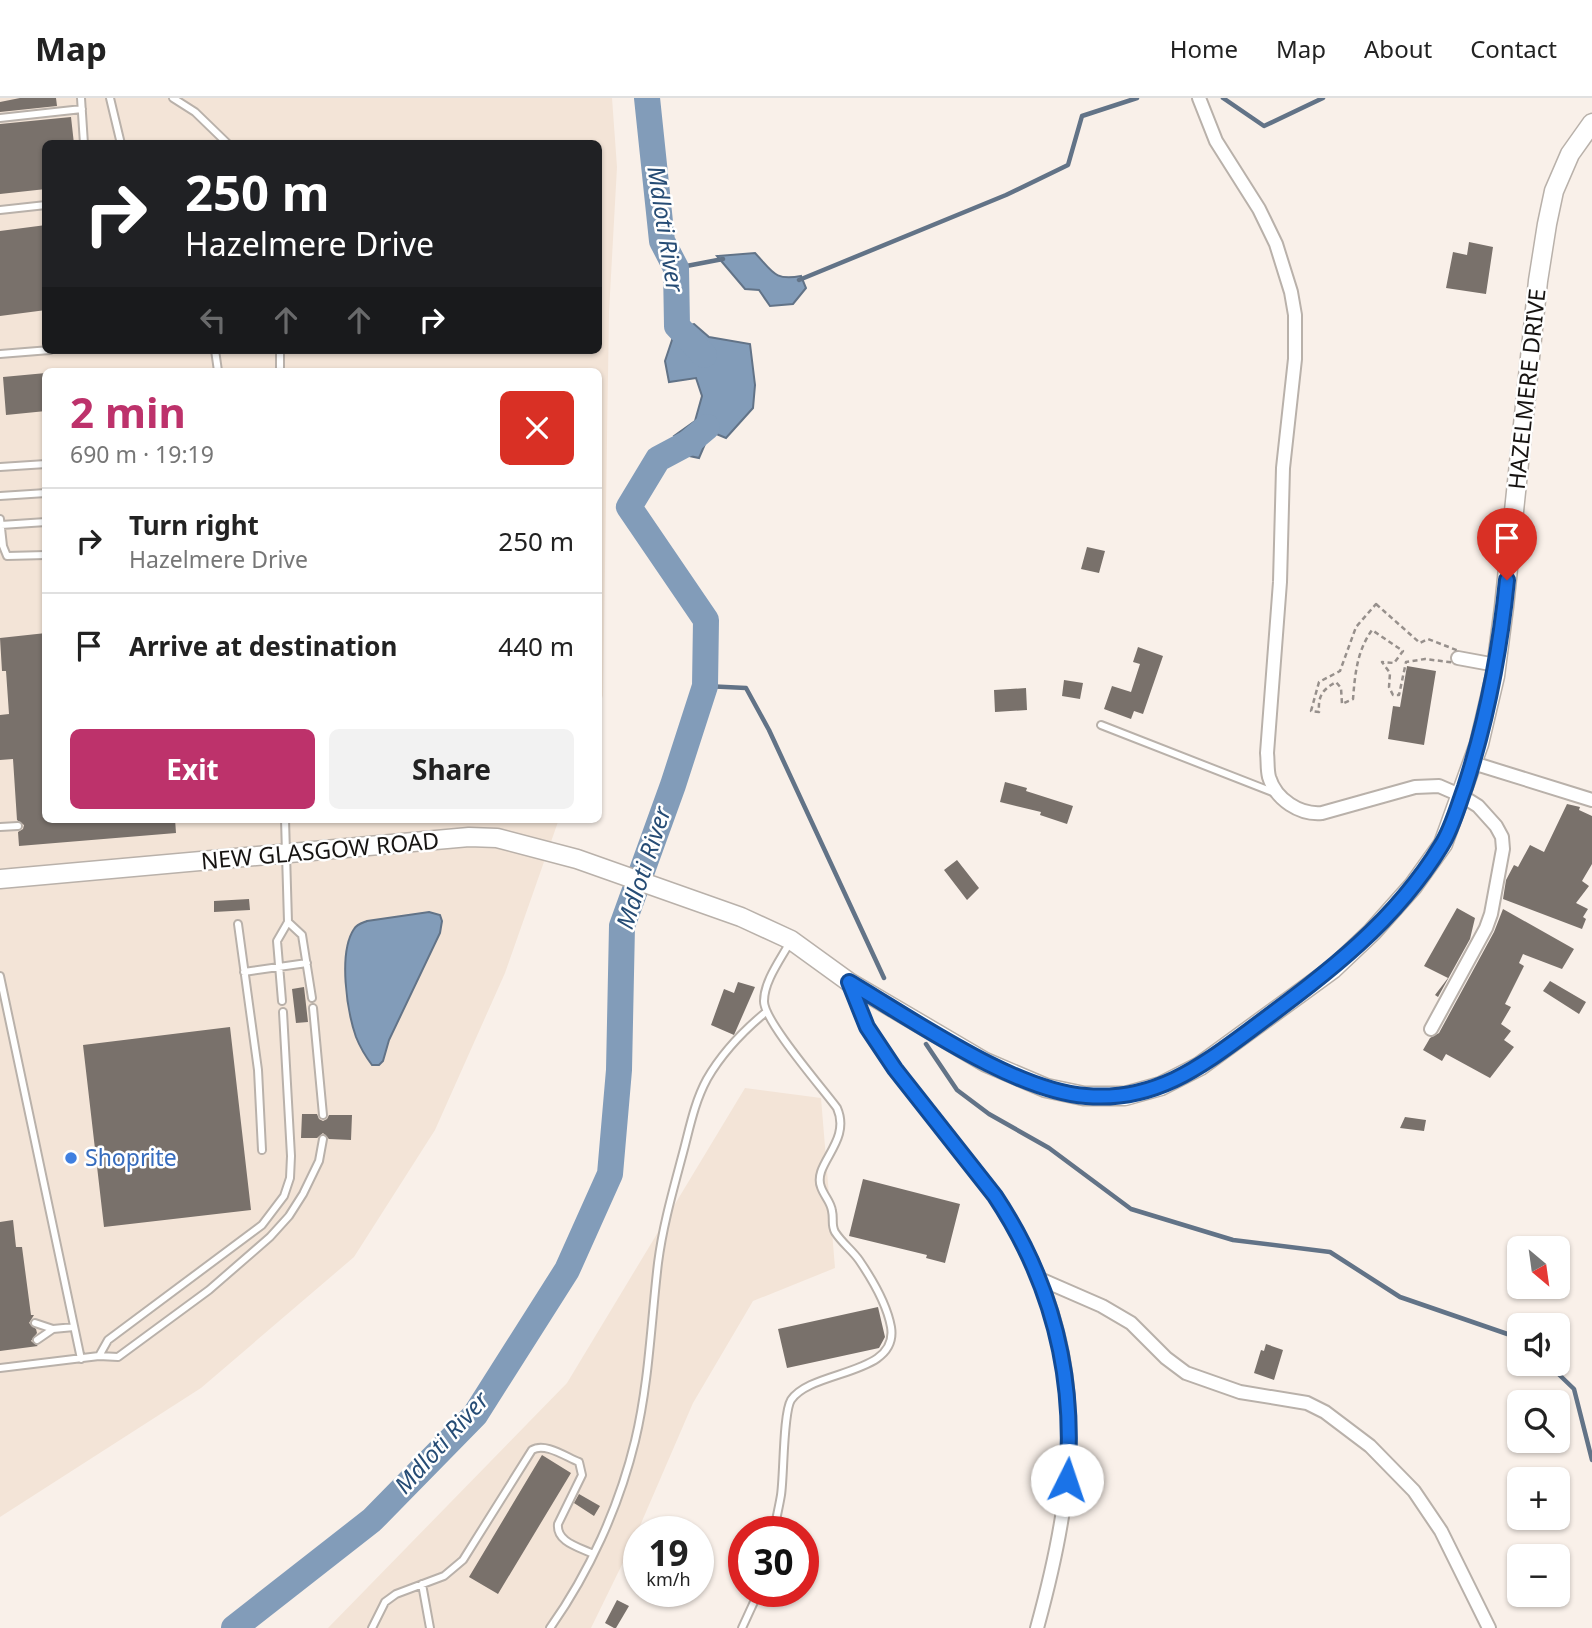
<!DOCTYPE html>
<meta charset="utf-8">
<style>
body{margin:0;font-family:"Noto Sans",sans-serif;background:#f2f2f2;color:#222;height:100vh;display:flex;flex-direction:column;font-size:26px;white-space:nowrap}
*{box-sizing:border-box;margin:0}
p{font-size:23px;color:#767676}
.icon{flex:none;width:38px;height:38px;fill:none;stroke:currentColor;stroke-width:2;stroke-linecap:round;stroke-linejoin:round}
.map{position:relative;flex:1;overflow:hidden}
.sheet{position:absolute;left:42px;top:270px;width:560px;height:455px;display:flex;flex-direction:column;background:#fff;border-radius:10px;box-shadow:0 2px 5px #0004}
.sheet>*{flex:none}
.banner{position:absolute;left:42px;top:42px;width:560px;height:214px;border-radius:10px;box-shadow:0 2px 5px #0004;background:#202124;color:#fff;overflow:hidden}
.needle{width:46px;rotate:151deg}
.fabs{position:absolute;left:1507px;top:1138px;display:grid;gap:14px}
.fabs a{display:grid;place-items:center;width:63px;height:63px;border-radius:10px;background:#fff;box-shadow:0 2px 5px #0004;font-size:35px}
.speed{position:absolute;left:623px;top:1418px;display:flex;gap:14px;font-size:35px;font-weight:700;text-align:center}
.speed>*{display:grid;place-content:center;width:91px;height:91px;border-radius:50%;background:#fff;box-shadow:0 2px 5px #0004;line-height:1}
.speed small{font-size:18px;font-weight:400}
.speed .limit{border:10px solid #d22;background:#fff;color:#111}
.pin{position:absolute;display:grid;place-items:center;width:60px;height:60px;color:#fff;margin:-72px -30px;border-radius:50% 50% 50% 0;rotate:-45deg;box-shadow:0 0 7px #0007}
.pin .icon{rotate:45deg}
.me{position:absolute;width:77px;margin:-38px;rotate:4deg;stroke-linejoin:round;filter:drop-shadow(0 0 5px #0008)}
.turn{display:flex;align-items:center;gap:24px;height:147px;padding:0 28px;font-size:32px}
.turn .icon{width:91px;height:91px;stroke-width:2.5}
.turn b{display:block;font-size:49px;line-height:60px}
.lanes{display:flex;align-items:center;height:66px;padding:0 28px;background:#0003;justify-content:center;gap:35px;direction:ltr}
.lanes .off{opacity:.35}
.round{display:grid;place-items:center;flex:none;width:74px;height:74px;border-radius:10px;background:#f2f2f2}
.summary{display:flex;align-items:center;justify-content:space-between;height:119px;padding:0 28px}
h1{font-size:42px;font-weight:700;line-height:52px;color:#bd326b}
.action{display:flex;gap:14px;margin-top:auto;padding:14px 28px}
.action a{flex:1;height:80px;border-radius:10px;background:#bd326b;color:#fff;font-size:28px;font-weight:700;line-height:80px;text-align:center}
.action a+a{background:#f2f2f2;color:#222}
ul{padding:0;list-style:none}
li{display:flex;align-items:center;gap:21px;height:105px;padding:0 28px;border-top:2px solid #e0e0e0}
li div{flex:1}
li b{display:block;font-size:26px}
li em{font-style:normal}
header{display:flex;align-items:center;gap:42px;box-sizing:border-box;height:98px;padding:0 35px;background:#fff;border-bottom:2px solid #e0e0e0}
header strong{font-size:33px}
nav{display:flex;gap:38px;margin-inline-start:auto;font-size:24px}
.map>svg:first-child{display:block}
.built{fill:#f3e4d7;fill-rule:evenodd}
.water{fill:#829cb9;stroke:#627387;stroke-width:2}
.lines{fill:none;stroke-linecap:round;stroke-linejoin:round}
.stream{stroke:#627387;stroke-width:4.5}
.river{stroke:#829cb9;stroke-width:26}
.building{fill:#79716b}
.lane-casing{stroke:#b9b1aa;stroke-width:10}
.street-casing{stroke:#b9b1aa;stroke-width:16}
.secondary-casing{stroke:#b9b1aa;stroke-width:21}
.path{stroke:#97908c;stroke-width:2.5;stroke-dasharray:5 3.5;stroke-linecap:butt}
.lane{stroke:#fff;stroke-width:6}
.street{stroke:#fff;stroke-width:12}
.secondary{stroke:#fff;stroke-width:18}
.route-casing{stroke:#114b97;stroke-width:18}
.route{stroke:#1a73e8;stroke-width:12}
.shop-dot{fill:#3f7fe0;stroke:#fff;stroke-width:2.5}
.labels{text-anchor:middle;stroke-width:5;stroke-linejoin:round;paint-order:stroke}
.street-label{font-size:23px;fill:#171412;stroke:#fff}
.shop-label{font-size:23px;fill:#366cbe;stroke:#fff;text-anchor:start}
.water-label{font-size:24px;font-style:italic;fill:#264c75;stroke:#fff}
</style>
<header>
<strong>Map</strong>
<nav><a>Home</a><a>Map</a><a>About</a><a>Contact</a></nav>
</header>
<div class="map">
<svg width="1592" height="1530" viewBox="0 0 1592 1530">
<rect width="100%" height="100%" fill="#f9f0e9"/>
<path class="built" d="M0,0H612L617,69L609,214L603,597L599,611L598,273H46V721H559L505,875L435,1032L354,1159L201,1290L0,1419ZM46,46H598V252H46Z
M745,990L821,1000L835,1170L753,1203L693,1305L633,1444L591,1530H328L567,1285Z"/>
<path class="water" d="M755,155C773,174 774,183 801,178L806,190L793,206L770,208L759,192L745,191L717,158Z
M694,226L709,239L750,246L755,287L753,310L726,340L714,335L708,339L699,360L685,357L674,338L695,323L702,298L696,280L669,284L665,263L676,230Z
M429,814L440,817L442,823L440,835L389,942L383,963L379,967H372C366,959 360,949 356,939C347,913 338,855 354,831C357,826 362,825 367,823Z"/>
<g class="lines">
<path class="stream" d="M1223,0L1264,28L1323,0
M676,170L723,161
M799,182L1006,97L1068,67L1082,18L1137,0
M705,588L746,590L769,632L884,880
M926,946L957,992L989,1016L1049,1050L1131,1111L1233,1142L1330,1154L1400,1199L1519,1240
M1547,1265L1574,1291L1592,1362"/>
<path class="river" d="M647,0L662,143L676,170L677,228L704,257
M234,1530L372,1422L475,1317L567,1172L610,1076L619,972L622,828L673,687L705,588L706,522L629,409L658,361L688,345L707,329"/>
</g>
<path class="building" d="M20,0H56L57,8L0,14V4Z
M71,19L74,46H46V91L0,96V26Z
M46,127V212L0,218V133Z
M1469,144L1493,149L1486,196L1446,190L1453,154L1467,157Z
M46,275V313L6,317L3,279Z
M1087,449L1105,453L1099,475L1081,471Z
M46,535V721H175L176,735L19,748L18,734L23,731L24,727L17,722L13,661L0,662V617L9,616L6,573H2L0,540Z
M1138,549L1163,558L1143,616L1134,613L1131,621L1104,611L1112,588L1131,594L1140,566L1133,564Z
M1407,568L1436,573L1424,647L1388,641L1393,608L1400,609Z
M1064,582L1083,585L1080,601L1062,598Z
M1026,590L1027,612L995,614L994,592Z
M1005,684L1027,690L1026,693L1073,708L1067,726L1040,717L1041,714L1000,704Z
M1567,706L1580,709L1579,712L1592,718V766L1582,783L1589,788L1576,805L1588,811L1583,819L1586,821L1582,831L1503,801L1506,782L1514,767L1518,769L1530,747L1544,754Z
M957,762L979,790L967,802L944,772Z
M249,801L250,812L214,814V803Z
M1457,810L1475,820L1470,841L1438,899L1435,897L1448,880L1424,868Z
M1503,811L1574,851L1562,871L1523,856L1519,865L1524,868L1505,906L1511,909L1501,926L1511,933L1504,942L1514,949L1490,980L1446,956L1442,963L1423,952L1430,940L1439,935L1494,834Z
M1550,883L1586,904L1579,916L1543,893Z
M738,884L755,889L734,937L711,927L724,891L734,895Z
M304,889L308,924L296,925L292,891Z
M230,929L251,1112L104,1129L83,947Z
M302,1016H317L319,1021L323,1023L327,1021L329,1017H352L351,1042L329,1041L323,1035L317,1040H301Z
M1405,1019L1426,1022L1424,1033L1400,1030Z
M863,1081L960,1106L945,1165L926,1160L927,1157L849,1138Z
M13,1122L16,1149H22L31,1217H34L29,1225L36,1231L37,1235L31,1243L38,1248L0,1253V1124Z
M878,1209L885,1239L879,1250L787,1270L778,1231Z
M1266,1246L1283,1252L1274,1282L1254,1275L1261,1252L1264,1253Z
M542,1357L571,1375L498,1496L469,1479Z
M579,1396L600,1408L594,1418L574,1405Z
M617,1502L629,1508L616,1530H614L605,1525Z"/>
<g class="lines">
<g class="lane-casing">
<path id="lane" d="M81,0L84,46
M110,0L121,46
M173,0L195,14L228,46
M0,20L82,11
M0,112L46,107
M215,252L218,273
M280,252V273
M0,256L50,252
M0,369L46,366
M0,398L46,395
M0,421L3,448L7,458L46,457
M1,427L46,424
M1101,627L1275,695
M285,721L288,824L302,837L312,900
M0,729L18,728
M238,826L258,972L262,1052
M244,874L307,865
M0,878L81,1261
M282,903L277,843L288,824
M313,910L323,1017
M35,1225L53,1231
M37,1242L53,1231L74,1229
M99,1258L108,1242L262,1127L284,1098L290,1080L291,1058L283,914
M0,1270L99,1258L118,1259L209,1192L270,1139L289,1118L303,1096L319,1063L323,1041
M774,1433C776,1421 779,1409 781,1397C784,1377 783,1315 791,1302C812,1271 899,1278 891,1229C887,1207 872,1181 859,1162C852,1152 842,1145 835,1134C831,1127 834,1121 832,1113C831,1104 824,1098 821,1089C812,1066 852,1044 837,1010C823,991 763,922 764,903C764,883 781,861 790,844
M422,1486L430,1530
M372,1530L385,1504L396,1496L444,1478L463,1462L532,1352C545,1344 566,1359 579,1364L582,1377L558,1426C556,1444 579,1449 593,1456
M550,1530C589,1475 619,1409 635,1343C649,1285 651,1224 658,1165C663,1126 674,1089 684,1051C690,1028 695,1003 707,981C722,955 743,933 766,914
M742,1530L759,1493"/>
</g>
<g class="street-casing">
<path id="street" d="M1199,0L1216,43L1259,111L1276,146L1291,194L1295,217V261L1283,370L1280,484L1267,655C1268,663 1267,671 1269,679C1276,702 1300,717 1322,715L1415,689L1439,688L1462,698L1478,708L1496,728L1502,739L1503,751L1491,816L1486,830L1431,931
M1458,560L1496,567
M1473,665L1592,702
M849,884L867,929L895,971L995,1098C1091,1243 1081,1370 1037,1530
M1040,1181L1102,1208L1131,1225L1166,1260L1186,1275L1240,1294L1307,1305L1325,1314L1370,1348L1414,1393L1441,1433L1489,1530"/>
</g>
<g class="secondary-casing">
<path id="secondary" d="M0,781L469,739L497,740L577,761L741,819L791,842L849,884L985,964L1046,990L1084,998H1125L1161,988L1200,968L1333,871L1372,834L1413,788L1443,746L1479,646L1495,578L1504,509L1538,183L1547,126L1554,93L1570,56L1592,25"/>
</g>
<path class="path" d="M1376,506L1420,545L1428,541L1459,553L1457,565L1425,561L1406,564L1399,597H1393L1389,589L1390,575L1382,564L1394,565L1403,553L1372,532C1357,553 1355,576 1353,601L1342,606L1341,590L1336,584C1322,592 1318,598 1319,614L1311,613L1319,584L1340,573L1356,529Z"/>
<use href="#lane" class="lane"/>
<use href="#street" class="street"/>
<use href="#secondary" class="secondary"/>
</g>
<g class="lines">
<g class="route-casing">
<path id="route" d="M1067,1382C1076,1279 1052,1184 995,1098L895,971L867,929L849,884C912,921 1014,993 1086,998C1157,1004 1203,967 1257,927C1328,874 1394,825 1441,748C1452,731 1458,708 1465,689C1487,621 1500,553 1507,482"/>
</g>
<use href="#route" class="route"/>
</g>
<circle class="shop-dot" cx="71" cy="1060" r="7"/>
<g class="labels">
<g class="street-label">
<text transform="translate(1527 291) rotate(-84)" y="8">HAZELMERE DRIVE</text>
<text transform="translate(320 753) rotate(-5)" y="8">NEW GLASGOW ROAD</text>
</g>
<g class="shop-label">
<text x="85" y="1068">Shoprite</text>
</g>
<g class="water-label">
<text transform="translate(665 131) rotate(81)" y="8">Mdloti River</text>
<text transform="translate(644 770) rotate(-72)" y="8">Mdloti River</text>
<text transform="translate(442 1345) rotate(-48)" y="8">Mdloti River</text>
</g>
</g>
</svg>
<div class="fabs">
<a><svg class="needle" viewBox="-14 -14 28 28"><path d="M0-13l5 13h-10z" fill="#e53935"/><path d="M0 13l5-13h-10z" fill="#767676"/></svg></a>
<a><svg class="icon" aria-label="sound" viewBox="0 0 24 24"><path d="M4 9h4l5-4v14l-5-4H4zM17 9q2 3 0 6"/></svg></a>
<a><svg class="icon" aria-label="search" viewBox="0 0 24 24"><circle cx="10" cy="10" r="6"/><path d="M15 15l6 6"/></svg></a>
<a>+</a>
<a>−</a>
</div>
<div class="speed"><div>19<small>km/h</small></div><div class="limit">30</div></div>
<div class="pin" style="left:1507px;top:482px;background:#d93025"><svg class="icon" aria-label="arrive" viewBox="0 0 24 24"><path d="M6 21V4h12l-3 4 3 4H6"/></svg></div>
<svg class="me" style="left:1067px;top:1382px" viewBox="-20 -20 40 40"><circle r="19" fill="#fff"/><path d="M0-13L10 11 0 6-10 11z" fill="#1a73e8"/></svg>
<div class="banner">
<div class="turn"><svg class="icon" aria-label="right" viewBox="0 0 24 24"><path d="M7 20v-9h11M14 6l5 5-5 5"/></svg><div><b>250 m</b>Hazelmere Drive</div></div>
<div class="lanes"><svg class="icon off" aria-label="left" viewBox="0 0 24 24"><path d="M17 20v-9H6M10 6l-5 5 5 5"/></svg><svg class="icon off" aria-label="ahead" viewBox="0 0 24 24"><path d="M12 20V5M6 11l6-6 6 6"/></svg><svg class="icon off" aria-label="ahead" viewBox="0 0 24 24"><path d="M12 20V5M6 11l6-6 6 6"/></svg><svg class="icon" aria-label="right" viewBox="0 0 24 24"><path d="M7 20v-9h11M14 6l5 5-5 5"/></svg></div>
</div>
<section class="sheet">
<div class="summary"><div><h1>2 min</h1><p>690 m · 19:19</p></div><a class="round" style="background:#d93025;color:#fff"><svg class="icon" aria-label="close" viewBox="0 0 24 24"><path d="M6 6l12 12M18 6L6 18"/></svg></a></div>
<ul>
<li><svg class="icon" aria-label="right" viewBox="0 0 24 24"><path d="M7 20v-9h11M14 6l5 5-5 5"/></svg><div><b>Turn right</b><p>Hazelmere Drive</p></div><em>250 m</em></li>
<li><svg class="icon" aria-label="arrive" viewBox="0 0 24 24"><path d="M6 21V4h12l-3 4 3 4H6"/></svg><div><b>Arrive at destination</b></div><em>440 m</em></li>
</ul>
<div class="action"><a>Exit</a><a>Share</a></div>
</section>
</div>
